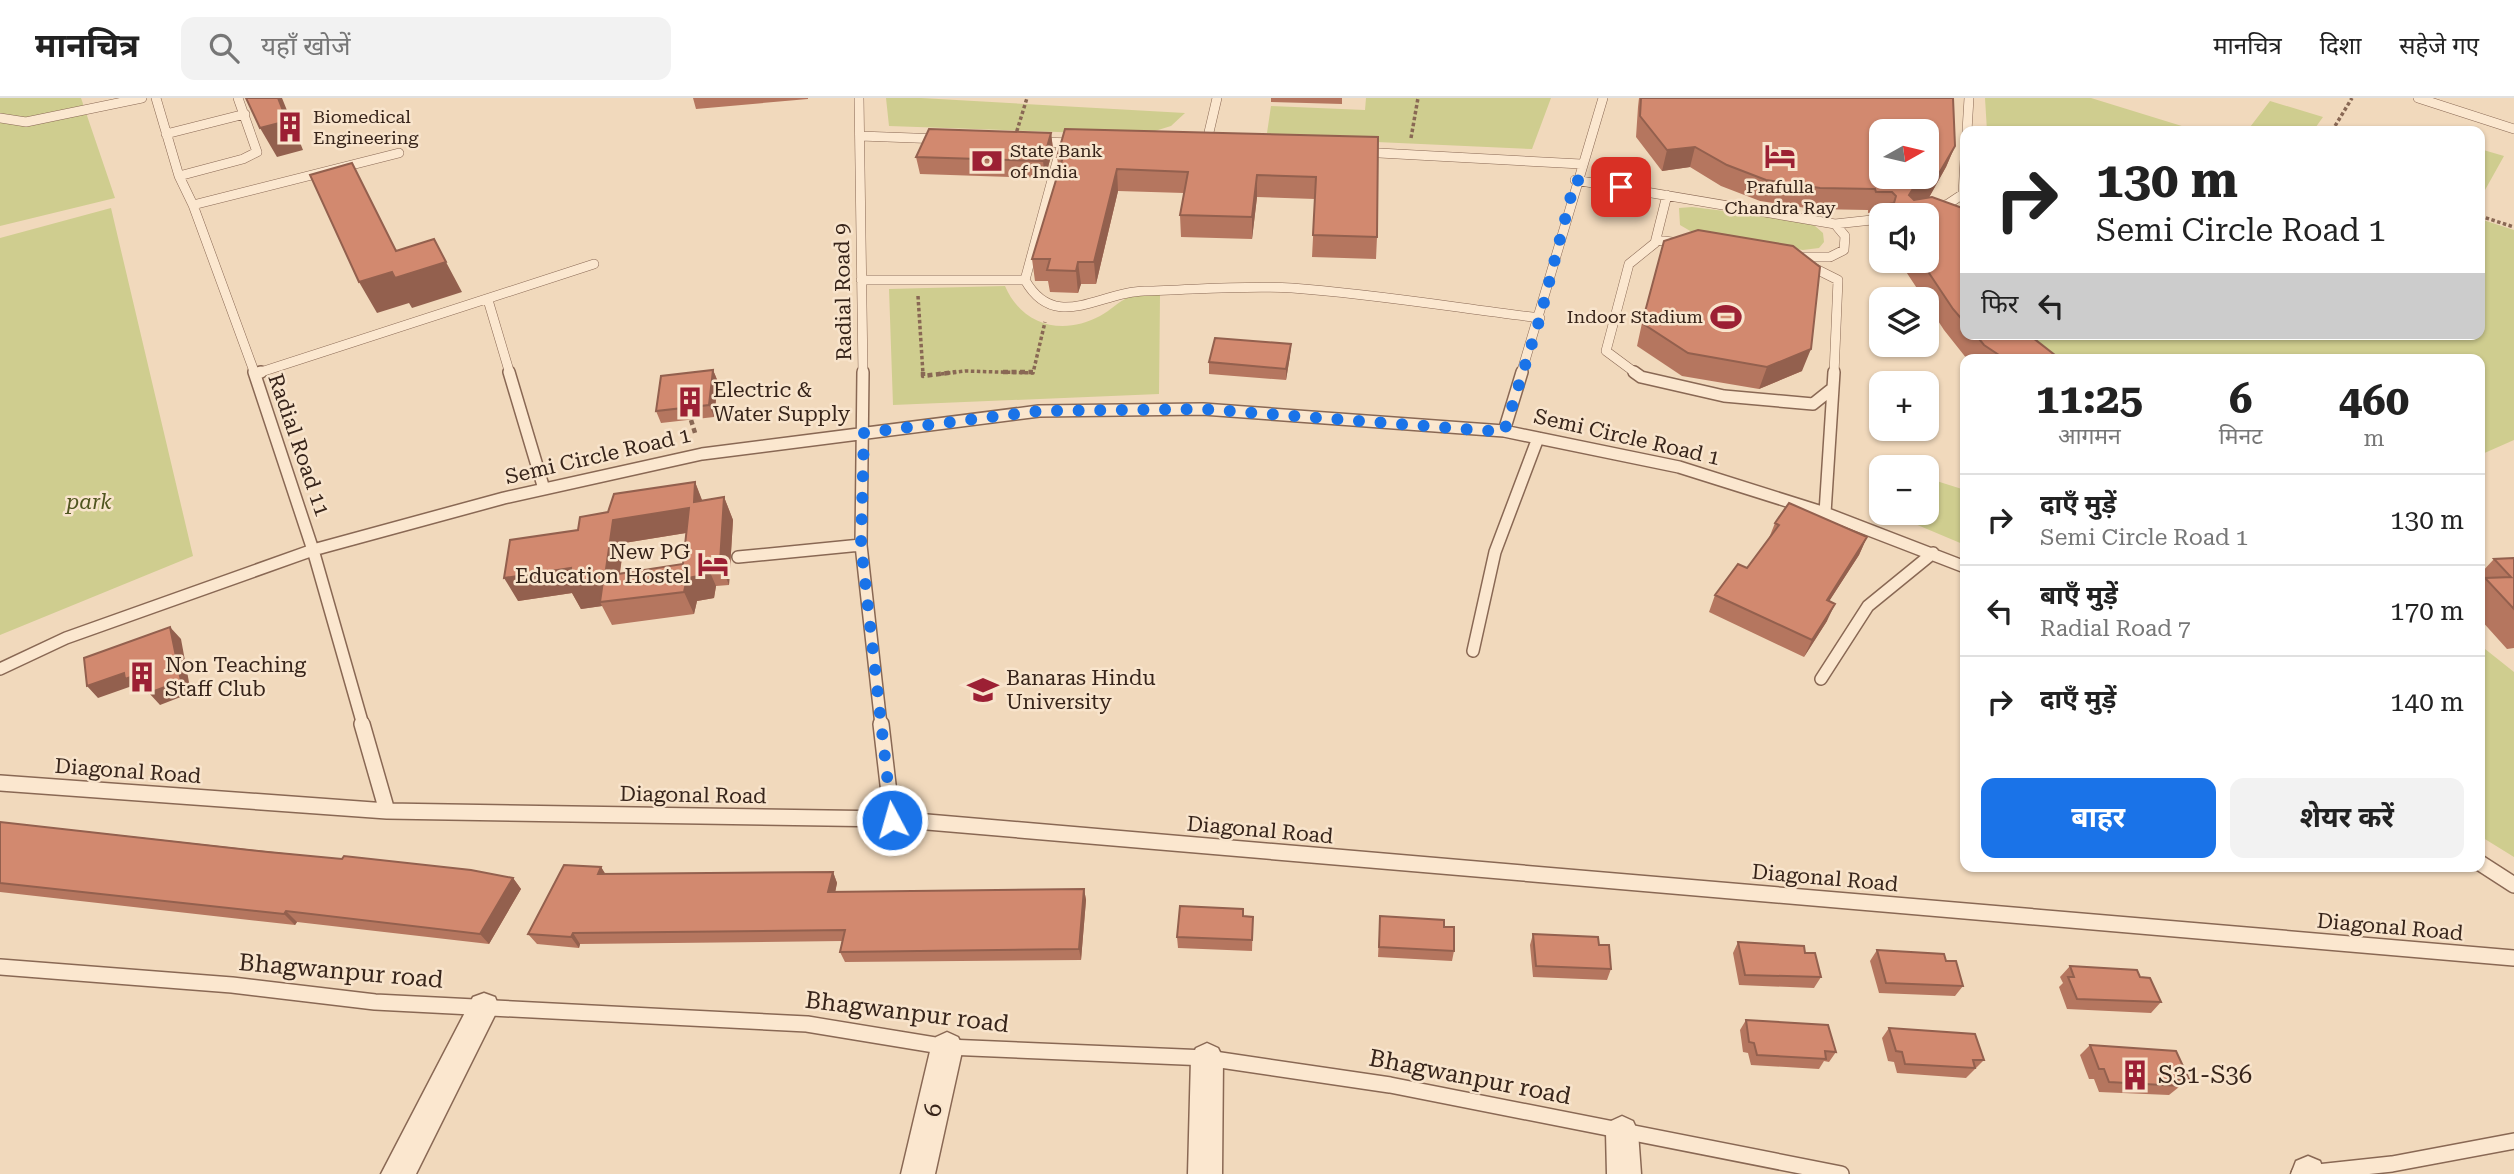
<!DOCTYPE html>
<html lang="hi">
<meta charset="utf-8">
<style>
body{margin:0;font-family:"Roboto Serif","Noto Sans Devanagari",serif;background:#f2f2f2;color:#222;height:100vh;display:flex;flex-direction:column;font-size:26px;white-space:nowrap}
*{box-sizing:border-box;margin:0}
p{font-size:23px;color:#767676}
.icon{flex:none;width:38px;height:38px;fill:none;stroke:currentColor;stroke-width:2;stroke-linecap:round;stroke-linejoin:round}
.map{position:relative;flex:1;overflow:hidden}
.sheet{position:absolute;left:1960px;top:256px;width:525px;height:518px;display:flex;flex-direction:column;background:#fff;border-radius:14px;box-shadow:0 2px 5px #0004}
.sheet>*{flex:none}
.hud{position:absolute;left:1960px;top:28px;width:525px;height:214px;border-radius:14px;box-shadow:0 2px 5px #0004;background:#fff;color:#222;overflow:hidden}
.needle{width:46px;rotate:82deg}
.fabs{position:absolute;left:1869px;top:21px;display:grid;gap:14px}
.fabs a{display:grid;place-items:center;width:70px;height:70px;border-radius:14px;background:#fff;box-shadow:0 2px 5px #0004;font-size:35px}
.pin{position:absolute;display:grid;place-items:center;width:60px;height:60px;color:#fff;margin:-30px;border-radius:14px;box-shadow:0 4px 10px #0006}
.me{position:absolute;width:77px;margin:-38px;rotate:354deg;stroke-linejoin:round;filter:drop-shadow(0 0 5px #0008)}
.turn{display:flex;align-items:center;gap:24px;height:147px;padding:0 21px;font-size:32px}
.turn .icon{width:91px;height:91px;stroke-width:2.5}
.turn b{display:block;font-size:49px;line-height:60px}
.then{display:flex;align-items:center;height:66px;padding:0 21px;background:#0003;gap:14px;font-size:26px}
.eta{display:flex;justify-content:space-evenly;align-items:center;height:119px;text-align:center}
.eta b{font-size:42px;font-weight:700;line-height:49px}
.button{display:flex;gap:14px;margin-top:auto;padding:14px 21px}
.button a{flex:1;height:80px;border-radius:14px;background:#1a73e8;color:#fff;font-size:28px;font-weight:700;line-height:80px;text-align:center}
.button a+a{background:#f2f2f2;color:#222}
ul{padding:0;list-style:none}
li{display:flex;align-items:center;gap:21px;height:91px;padding:0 21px;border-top:2px solid #e0e0e0}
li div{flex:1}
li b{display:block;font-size:26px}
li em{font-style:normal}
header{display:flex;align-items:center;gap:42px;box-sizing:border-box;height:98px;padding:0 35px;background:#fff;border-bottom:2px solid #e0e0e0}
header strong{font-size:33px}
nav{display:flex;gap:38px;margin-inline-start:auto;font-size:24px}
.search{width:490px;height:63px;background:#f2f2f2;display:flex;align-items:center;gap:18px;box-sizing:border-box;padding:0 24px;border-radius:14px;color:#767676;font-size:26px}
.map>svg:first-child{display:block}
.green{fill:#cfcd8f}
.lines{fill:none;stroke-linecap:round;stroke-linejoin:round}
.lane-far2-casing{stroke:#896854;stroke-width:10}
.lane-far1-casing{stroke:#896854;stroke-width:14}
.lane-casing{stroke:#896854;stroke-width:18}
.street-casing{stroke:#896854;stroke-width:3}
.path-far1{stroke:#896854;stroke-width:3.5;stroke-dasharray:3.5 2.5;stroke-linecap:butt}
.path{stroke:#896854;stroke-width:4.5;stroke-dasharray:5 3.5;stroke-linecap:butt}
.lane-far2{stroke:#fbe7cf;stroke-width:9}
.lane-far1{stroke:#fbe7cf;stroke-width:11}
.lane{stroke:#fbe7cf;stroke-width:15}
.street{fill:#fbe7cf;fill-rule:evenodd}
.wall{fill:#b5765f;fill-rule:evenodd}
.shaded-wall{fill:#93604e}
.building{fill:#d2896f;stroke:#93604e;stroke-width:2;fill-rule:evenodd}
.route{stroke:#1a73e8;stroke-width:12;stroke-dasharray:0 21.6}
.labels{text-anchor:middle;stroke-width:5;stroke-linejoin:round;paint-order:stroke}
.far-poi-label{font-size:18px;fill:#37241a;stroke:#f8e4cc;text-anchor:start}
.street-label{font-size:21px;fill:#37241a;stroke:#f8e4cc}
.poi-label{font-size:21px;fill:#37241a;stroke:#f8e4cc;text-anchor:start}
.park-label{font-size:21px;font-style:italic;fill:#50551f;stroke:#f8e4cc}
.near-street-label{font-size:24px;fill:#37241a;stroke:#f8e4cc}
.near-poi-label{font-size:24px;fill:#37241a;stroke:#f8e4cc;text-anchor:start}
</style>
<header>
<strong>मानचित्र</strong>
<div class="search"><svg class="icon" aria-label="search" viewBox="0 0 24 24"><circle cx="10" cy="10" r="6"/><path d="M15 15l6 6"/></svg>यहाँ खोजें</div>
<nav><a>मानचित्र</a><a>दिशा</a><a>सहेजे गए</a></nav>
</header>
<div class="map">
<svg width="2514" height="1076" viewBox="0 0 2514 1076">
<rect width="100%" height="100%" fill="#f1d9bc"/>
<path class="green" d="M0,0H81L115,100L0,128Z
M886,0H921L1185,15L1171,28L1142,37L889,28Z
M1366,0H1551L1532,51L1288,40L1267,35L1271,8L1365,12Z
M1985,0H2091L2198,33H1987Z
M2270,3L2323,19L2313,33H2247Z
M2480,51L2504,58L2480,101Z
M1692,109L1799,122L1815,128L1823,135L1824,144L1819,150L1803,152L1692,134L1680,127L1679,110Z
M111,110L193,458L0,537V140Z
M2480,121L2514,132V342L2480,357V261H1967L1927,201L1965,236H2480Z
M1005,188C1022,228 1063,238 1100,218C1110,213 1121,201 1132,198C1140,196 1151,197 1160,197L1159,296L893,307L889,191Z
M1927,380L1965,392V447L1889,415H1927Z
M2480,547L2514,574V759L2480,738Z"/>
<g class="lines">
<g class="lane-far2-casing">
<path id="lane-far2" d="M156,0L179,78L193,107L255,276
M859,0L863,276
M2418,0L2514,31
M0,20L26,24L142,0
M1967,33L1969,0
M166,36L245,16
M860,38L941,41
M1036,44L1077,45
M1206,47L1217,0
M1361,54L1581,66
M179,78L243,61L257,54L238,0
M1575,82L1835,126L1881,121
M193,107L399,55
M1908,117L1948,106L1963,96L1965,61
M1656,142L1680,145
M1799,159H1830L1844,152L1845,138L1835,126
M1804,165L1838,182L1834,276
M861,182H1025C1055,235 1099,194 1144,193C1193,192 1243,187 1292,190C1375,196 1458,210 1540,220
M1025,182L1062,45
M488,202L510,276
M255,276L594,166
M1521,276L1603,0
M1637,276L1606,253L1629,166L1655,145L1667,97"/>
</g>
<g class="lane-far1-casing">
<path id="lane-far1" d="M254,274L313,452L363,627
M509,274L544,391
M863,274L861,447L881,627
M1634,274L1641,279L1724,298L1813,306L1833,290L1834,274
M255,276L261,274
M1504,333L1522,274
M1825,415L1833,290
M738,459L861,447
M1473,553L1495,454L1538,340
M0,571L66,540L313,452L504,400L702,356L1039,313L1203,311L1504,333L1679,369L1825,415L1965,469
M1821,581L1868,508L1933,455"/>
</g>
<g class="lane-casing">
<path id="lane" d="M362,626L387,713
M881,626L892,721
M0,685L387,713L892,721L2514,860
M2480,765L2514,787
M0,869L232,887L375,904L807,926L947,949L1207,960L1390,987L1841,1076
M2299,1076L2392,1066L2514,1043"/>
</g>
<g class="street-casing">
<path id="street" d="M484,895L495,899L499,909L416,1076H381L473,899Z
M947,934L958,939L963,949L935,1076H901L931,949L936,939Z
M1207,945L1218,950L1223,960L1222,1076H1188L1191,960L1196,950Z
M1622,1018L1633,1023L1638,1034L1641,1076H1607L1606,1034L1611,1023Z
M2308,1058L2320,1063L2325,1076H2291L2296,1063Z"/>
</g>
<path class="path-far1" d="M2332,33L2352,0
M1015,39L1027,0
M1411,40L1418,0
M2480,118L2514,129
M918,198L923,276
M941,276L965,273L1033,275L1045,224"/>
<path class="path" d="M923,274V278L956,274
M1003,274H1033
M691,322L696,338"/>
<use href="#lane-far2" class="lane-far2"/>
<use href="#lane-far1" class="lane-far1"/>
<use href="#lane" class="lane"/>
<use href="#street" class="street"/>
</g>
<path class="wall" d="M693,0H808V1L696,11Z
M1271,0H1342V6L1271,4Z
M1639,0H1953L1955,48L1946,69L1929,99L1962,134L1965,142V236H2028L2060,261H1967L1944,232L1927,206V201H1924L1899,163H1927V117L1881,123V155L1875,154L1871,129L1876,115H1868V112L1813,111L1760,103L1721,88L1690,69L1662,73L1636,39L1638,9Z
M1051,35L1053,51L1045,80L920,76L916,59Z
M1378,39L1377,139L1376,161L1312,159L1315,101L1257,99L1252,141L1181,139L1180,117L1184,95L1118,93L1096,186H1081L1078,195L1050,194L1048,183H1035L1032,161L1059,73L1057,59Z
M1642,225L1802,273L1759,291L1682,278L1637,248Z
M1291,246L1290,258L1286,282L1209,276V264Z
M713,272L718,284L714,319L661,325L656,313Z
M695,384L702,403L724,399L733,422L729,487L716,488L714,500L697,503L694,516L612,527L602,508L581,511L572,495L518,503L578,432L608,414ZM686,435L683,466L620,475L624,445Z
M1775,425L1867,439L1859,457L1829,503L1827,523L1804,559L1709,514L1715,497L1747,470L1769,440Z
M2514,460V550L2507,551L2480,521V476L2494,461Z
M0,724L513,780L521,791L489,846L297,824L295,827L0,794Z
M601,769L605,776L833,774L837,785L835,794L1084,791L1086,802L1081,862L845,864L840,854L842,843L580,846L579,850L537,846L528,836Z
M1380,818L1444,829L1454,853L1452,863L1378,859Z
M1253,819L1252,853L1178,850L1177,839Z
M1533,836L1599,847L1611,871L1607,882L1533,879L1530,847Z
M1738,844L1805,855L1821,879L1814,890L1739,887L1733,855Z
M1877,852L1946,863L1963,888L1955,898L1879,895L1870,863Z
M2070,868L2140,879L2161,904L2151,915L2067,911L2059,889L2063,885L2060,879Z
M1746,922L1836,954L1829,964L1824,963L1819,971L1751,967L1748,955L1743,954L1740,932Z
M1889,930L1984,962L1966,980L1897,975L1894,964L1888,963L1882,940Z
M2090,947L2189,981L2169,997L2099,994L2094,981H2089L2080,957Z"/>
<path class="shaded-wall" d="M278,0H282L303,52L277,59L260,30Z
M1051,35L1053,51L1045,80L1043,63Z
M1955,48L1946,69L1926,105L1906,111L1909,97L1914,89Z
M1695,49L1690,69L1662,73L1667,52Z
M352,65L408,176L446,164L462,194L412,210L409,205L377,215L359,184L392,174Z
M1117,71L1118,93L1096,186L1094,164Z
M1257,77V99L1252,141V119Z
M1078,164L1081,186L1078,195L1076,173Z
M1291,246L1290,258L1286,282V271Z
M1811,251L1802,273L1759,291L1767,269Z
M713,272L718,284L714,319L709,307Z
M695,384L704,407L694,404Z
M724,399L733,422L729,487L720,464Z
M689,410L698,433L624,445L616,500L605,478L613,422Z
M1867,439L1859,457L1819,519L1827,502Z
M706,465L716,488L714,500L697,503L694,516L684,494L687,480Z
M571,470L603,483L600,504L602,508L581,511L572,495L518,503L504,480Z
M1835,506L1827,523L1804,559L1812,542Z
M170,529L181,541L191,595L160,607L149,595Z
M145,574L156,585L136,593L132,588L98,600L87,588L124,575Z
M601,769L608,780L598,776Z
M833,774L837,785L833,805L828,794Z
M513,780L521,791L489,846L480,836Z
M1084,791L1086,802L1081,862L1079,851Z
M286,813L297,824L295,827L284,816Z
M573,835L580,846L579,850L571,839Z"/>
<path class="building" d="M246,0H278L287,23L260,30Z
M1641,0H1953L1955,48L1934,84L1914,89L1909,97L1914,102L1932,99L1965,111V124L1962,134L1965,142V225L1953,211L1921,163H1927V117H1881V123L1879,108L1894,105L1896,98L1892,94H1876L1875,91L1820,90L1766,82L1727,67L1695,49L1667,52L1640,18ZM1881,33H1927V79H1881Z
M929,31L1051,35L1043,63L916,59Z
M1065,31L1378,39L1377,139L1313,137L1316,79L1257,77L1252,119L1180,117L1188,74L1117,71L1094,164H1078L1076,173L1047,172L1050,161H1032L1063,59H1057Z
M352,65L396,153L434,141L446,164L395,180L392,174L359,184L310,77Z
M1698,132L1793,148L1820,169L1811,251L1767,269L1688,255L1642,225L1664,143Z
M1975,236H2028L2060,261H2005L1984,247Z
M1215,240L1291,246L1286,271L1209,264Z
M713,272L709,307L656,313L661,278Z
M695,384L694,404L724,399L720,464L706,465L704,477L687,480L684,494L600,504L603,483L569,489L571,470L504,480L510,442L578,432L580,419L608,414L614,396ZM689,410L683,466L605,478L613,422Z
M1789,405L1867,439L1827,502L1835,506L1812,542L1715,497L1738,466L1747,470L1779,427L1775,425Z
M2514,460V511L2485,480L2511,479L2494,461Z
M170,529L181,583L149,595L145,574L125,581L124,575L87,588L84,560Z
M0,724L268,754L342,761L344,758L471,772L513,780L480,836L286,813L284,816L0,785Z
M564,767L601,769L598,776L833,774L828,794L1084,791L1079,851L840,854L845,832L573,835L571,839L528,836Z
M1180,808L1243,811V818L1253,819L1252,842L1177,839Z
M1380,818L1444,822V829H1454V853L1379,849Z
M1533,836L1598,839L1599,847H1609L1611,871L1536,868Z
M1738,844L1804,848L1805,855H1815L1821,879L1745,877Z
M1877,852L1944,856L1946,863H1956L1963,888L1886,885Z
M2070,868L2137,872L2140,879L2150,880L2161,904L2077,901L2068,879H2074Z
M1746,922L1828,927L1836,954L1825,953L1826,961L1757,957L1754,945L1749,944Z
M1889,930L1975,936L1984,962H1973L1975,970L1905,966L1902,954L1896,953Z
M2090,947L2176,953L2189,981L2177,980L2180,988L2109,984L2104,971H2099Z"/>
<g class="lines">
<path class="route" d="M892,722L861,447L864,335L1039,313L1203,311L1504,334L1540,220L1575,82L1621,89"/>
</g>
<defs>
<g id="building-bare" transform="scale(2.415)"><path d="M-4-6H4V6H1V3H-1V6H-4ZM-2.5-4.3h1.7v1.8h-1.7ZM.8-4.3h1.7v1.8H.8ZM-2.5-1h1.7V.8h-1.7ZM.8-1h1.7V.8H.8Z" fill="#9c2034" stroke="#f8e4cc" stroke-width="2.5" paint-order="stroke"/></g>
<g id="hotel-bare" transform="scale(2.415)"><path d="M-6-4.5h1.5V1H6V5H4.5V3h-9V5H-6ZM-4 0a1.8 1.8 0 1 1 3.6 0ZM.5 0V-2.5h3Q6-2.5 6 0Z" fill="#9c2034" stroke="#f8e4cc" stroke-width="2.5" paint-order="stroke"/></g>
<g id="bank-bare" transform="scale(2.415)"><path d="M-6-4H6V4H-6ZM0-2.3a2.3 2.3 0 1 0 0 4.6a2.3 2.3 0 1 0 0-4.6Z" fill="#9c2034" stroke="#f8e4cc" stroke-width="2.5" paint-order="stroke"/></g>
<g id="stadium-bare" transform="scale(2.415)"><path d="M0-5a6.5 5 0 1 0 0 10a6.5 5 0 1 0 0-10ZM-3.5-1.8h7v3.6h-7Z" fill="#9c2034" stroke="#f8e4cc" stroke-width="2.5" paint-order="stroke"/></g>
<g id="university-bare" transform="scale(2.415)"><path d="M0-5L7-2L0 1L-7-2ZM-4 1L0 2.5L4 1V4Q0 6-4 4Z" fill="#9c2034" stroke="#f8e4cc" stroke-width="2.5" paint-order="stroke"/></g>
</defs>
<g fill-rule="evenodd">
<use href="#building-bare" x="290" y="29"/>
<use href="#hotel-bare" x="1780" y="58"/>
<use href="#bank-bare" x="987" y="63"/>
<use href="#stadium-bare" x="1726" y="219"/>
<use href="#building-bare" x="690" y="304"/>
<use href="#hotel-bare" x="713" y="466"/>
<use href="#building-bare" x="142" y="579"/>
<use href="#university-bare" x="983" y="592"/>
<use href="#building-bare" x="2135" y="977"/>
</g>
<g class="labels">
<g class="far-poi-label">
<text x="313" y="25">Biomedical<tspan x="313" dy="21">Engineering</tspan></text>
<text x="1010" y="59">State Bank<tspan x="1010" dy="21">of India</tspan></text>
<text x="1780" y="95" text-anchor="middle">Prafulla<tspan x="1780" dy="21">Chandra Ray</tspan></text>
<text x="1703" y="225" text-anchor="end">Indoor Stadium</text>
</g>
<g class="street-label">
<text transform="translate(843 194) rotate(-91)" y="7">Radial Road 9</text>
<text transform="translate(1627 339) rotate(13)" y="7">Semi Circle Road 1</text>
<text transform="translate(299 347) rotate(71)" y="7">Radial Road 11</text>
<text transform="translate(598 358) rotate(-13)" y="7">Semi Circle Road 1</text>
<text transform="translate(128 673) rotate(4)" y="7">Diagonal Road</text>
<text transform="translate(693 697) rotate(1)" y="7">Diagonal Road</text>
<text transform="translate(1260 732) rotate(5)" y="7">Diagonal Road</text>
<text transform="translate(1825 780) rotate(5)" y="7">Diagonal Road</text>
<text transform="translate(2390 829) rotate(5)" y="7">Diagonal Road</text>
</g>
<g class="poi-label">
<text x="713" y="299">Electric &amp;<tspan x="713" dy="24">Water Supply</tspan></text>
<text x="690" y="461" text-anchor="end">New PG<tspan x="690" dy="24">Education Hostel</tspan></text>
<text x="165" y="574">Non Teaching<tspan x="165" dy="24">Staff Club</tspan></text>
<text x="1006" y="587">Banaras Hindu<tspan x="1006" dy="24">University</tspan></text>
</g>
<g class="park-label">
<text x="89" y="411">park</text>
</g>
<g class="near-street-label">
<text transform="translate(341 873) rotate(5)" y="8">Bhagwanpur road</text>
<text transform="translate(907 914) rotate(7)" y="8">Bhagwanpur road</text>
<text transform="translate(1470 979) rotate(11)" y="8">Bhagwanpur road</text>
<text transform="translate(933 1012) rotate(-77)" y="8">6</text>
</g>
<g class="near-poi-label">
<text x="2158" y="985">S31-S36</text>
</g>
</g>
</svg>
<div class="fabs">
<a><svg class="needle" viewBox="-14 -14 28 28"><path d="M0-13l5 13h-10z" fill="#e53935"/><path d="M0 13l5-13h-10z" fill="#767676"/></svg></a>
<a><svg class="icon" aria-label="sound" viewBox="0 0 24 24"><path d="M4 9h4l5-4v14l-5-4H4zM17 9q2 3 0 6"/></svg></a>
<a><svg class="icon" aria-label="layers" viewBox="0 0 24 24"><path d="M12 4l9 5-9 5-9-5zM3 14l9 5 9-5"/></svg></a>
<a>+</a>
<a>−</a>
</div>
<div class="pin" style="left:1621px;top:89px;background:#d93025"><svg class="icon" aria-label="arrive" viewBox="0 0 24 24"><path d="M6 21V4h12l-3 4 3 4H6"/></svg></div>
<svg class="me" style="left:892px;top:722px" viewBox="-20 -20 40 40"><circle r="17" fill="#1a73e8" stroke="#fff" stroke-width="3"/><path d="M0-11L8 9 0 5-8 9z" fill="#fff"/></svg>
<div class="hud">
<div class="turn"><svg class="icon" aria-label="right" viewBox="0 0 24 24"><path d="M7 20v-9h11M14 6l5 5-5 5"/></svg><div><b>130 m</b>Semi Circle Road 1</div></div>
<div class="then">फिर<svg class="icon" aria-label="left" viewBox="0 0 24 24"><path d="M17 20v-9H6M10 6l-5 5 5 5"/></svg></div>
</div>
<section class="sheet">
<div class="eta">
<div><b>11:25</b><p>आगमन</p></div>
<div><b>6</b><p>मिनट</p></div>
<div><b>460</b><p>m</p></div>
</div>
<ul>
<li><svg class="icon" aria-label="right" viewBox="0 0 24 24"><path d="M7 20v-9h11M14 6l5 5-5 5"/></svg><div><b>दाएँ मुड़ें</b><p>Semi Circle Road 1</p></div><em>130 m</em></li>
<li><svg class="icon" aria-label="left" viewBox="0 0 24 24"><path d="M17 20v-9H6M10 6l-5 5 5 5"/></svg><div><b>बाएँ मुड़ें</b><p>Radial Road 7</p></div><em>170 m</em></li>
<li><svg class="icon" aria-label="right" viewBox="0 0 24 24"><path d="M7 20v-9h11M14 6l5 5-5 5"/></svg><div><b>दाएँ मुड़ें</b></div><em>140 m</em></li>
</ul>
<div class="button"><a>बाहर</a><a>शेयर करें</a></div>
</section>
</div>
